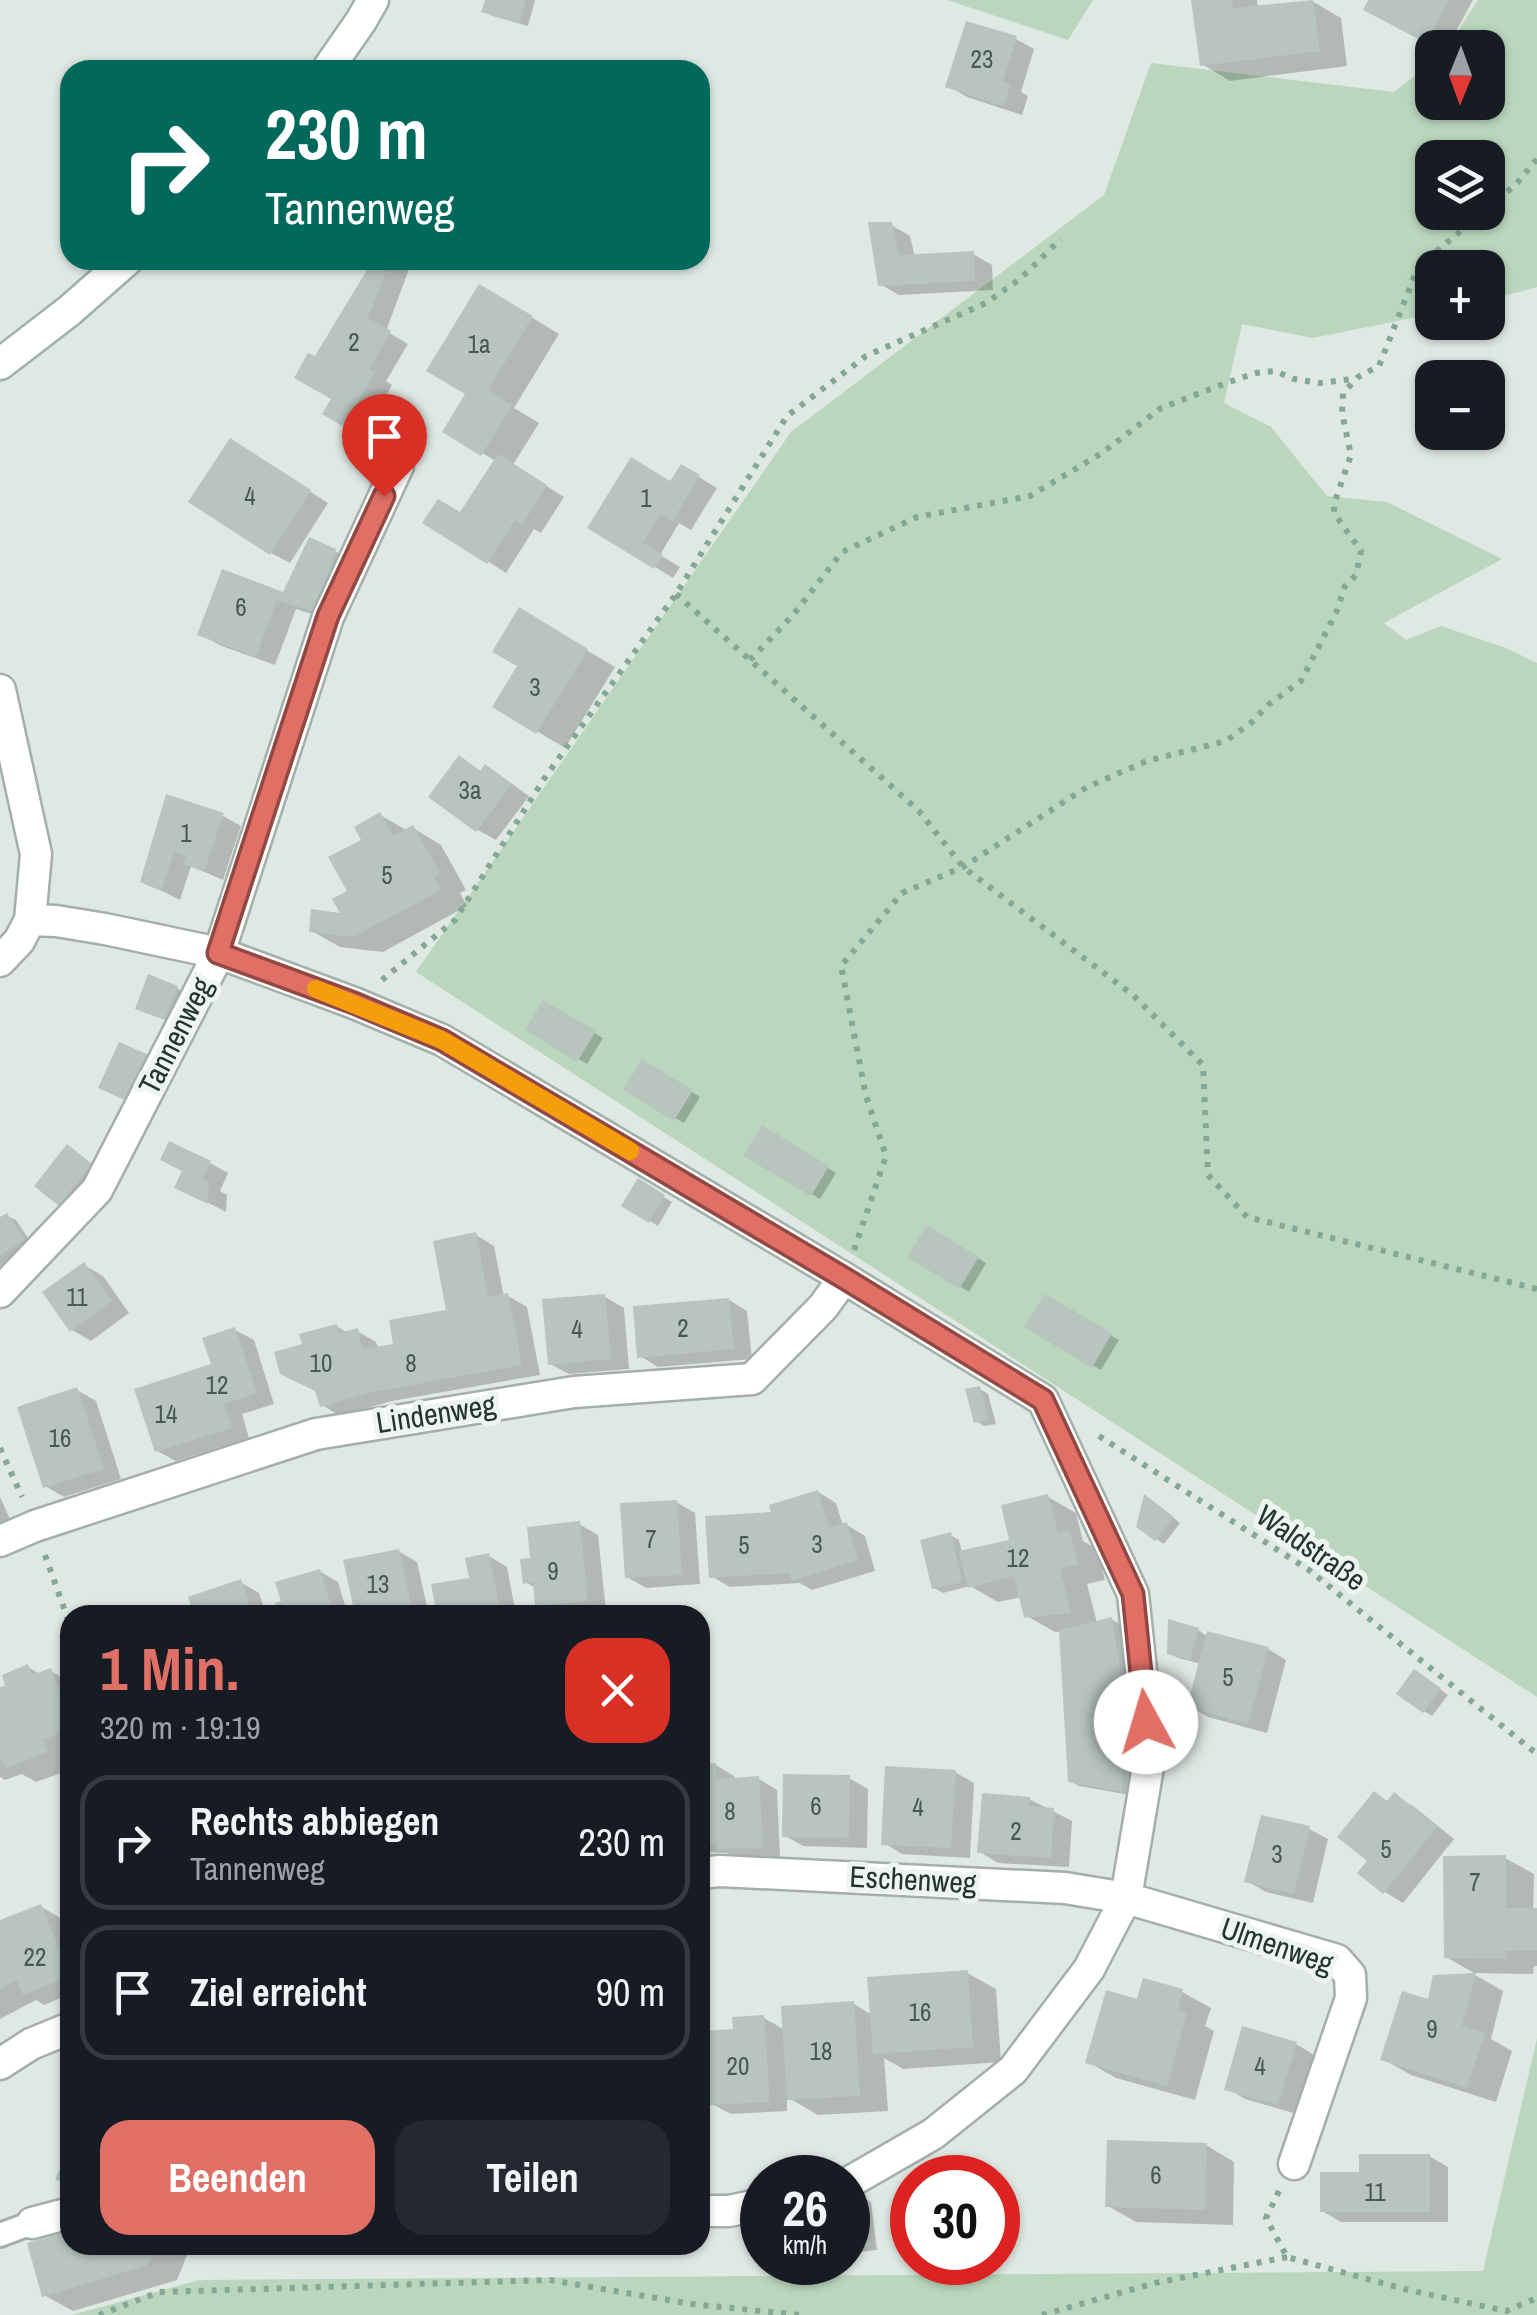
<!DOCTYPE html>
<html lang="de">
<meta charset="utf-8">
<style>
body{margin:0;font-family:"Archivo Narrow",sans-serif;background:#242831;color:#f1f3f6;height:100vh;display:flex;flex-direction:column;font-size:38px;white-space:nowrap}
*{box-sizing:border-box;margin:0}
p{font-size:32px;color:#9ea1a6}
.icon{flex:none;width:55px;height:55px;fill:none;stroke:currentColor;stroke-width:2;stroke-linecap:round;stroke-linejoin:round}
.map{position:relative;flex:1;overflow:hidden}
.details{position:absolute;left:60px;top:1605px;width:650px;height:650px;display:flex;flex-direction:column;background:#171b24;border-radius:30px;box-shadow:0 2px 8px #0004}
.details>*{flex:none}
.top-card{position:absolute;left:60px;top:60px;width:650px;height:210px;border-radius:30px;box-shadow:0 2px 8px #0004;background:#00695c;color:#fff;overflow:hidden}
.needle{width:65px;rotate:181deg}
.fabs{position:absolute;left:1415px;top:30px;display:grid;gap:20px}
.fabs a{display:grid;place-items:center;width:90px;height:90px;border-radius:20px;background:#171b24;box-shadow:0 2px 8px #0004;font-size:50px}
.speed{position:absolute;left:740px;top:2155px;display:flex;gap:20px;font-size:50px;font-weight:700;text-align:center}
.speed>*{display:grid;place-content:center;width:130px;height:130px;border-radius:50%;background:#171b24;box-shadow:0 2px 8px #0004;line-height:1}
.speed small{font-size:25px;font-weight:400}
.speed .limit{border:15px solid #d22;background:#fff;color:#111}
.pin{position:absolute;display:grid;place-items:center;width:85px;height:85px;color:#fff;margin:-102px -42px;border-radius:50% 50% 50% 0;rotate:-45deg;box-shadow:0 0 10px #0007}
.pin .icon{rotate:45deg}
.me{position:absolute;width:110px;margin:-55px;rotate:354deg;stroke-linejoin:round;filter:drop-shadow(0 0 8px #0008)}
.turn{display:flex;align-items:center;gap:35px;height:210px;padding:0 40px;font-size:45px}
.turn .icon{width:130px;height:130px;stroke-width:2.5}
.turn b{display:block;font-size:70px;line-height:85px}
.round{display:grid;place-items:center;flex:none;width:105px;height:105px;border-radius:30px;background:#242831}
.head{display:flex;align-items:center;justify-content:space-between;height:170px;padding:0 40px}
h1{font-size:60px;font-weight:700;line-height:75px;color:#e06f65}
.button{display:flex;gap:20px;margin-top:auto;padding:20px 40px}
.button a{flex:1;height:115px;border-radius:30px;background:#e06f65;color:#fff;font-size:40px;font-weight:700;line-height:115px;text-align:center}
.button a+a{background:#242831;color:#f1f3f6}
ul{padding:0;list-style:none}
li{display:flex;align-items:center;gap:30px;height:135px;margin:0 20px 15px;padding:0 20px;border:5px solid #363941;border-radius:30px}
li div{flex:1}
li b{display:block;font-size:38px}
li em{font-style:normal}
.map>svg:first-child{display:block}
.green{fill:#bad7bd;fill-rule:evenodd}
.shadow{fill:#0003}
.building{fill:#b7c5be}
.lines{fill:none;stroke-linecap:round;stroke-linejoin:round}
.lane-casing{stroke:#a3afa8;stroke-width:28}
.street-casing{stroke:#a3afa8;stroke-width:35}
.secondary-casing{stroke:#9fb2a8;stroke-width:35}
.path{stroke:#83a896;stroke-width:6;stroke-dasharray:5 8;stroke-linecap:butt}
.lane{stroke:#fff;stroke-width:22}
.street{stroke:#fff;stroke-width:30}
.secondary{stroke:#fff;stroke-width:30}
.route-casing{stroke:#924842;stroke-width:25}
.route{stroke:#e06f65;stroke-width:18}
.slow{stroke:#f59e0b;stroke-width:18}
.labels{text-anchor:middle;stroke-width:10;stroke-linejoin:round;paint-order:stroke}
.number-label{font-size:25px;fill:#475a51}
.street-label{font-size:30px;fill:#22362d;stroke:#eef5f1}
</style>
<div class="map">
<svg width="1537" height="2315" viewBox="0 0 1537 2315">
<rect width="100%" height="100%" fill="#dfe8e2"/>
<path class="green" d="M947,0H1093L1068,40Z
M1478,0H1537V287L1488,300V268H1432V314L1313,338L1242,324L1224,403L1271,427L1327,496L1387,502L1502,559L1384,623L1406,640L1441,626L1506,648L1537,663V1697L416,972L791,432L1104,195L1151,63L1394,92L1432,62V102H1488V48L1447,47ZM1432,158H1488V212H1432Z
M1537,2038V2315H72L199,2280L1483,2271Z"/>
<path class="shadow" d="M487,0H535L528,26L493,16L484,11Z
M1194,0H1257L1258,8L1312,1L1341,18L1347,66L1230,81L1202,64Z
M1371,0H1473L1447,48H1438L1385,19Z
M1016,39L1034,49L1021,92L1028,96L1022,115L967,97L948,86Z
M891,225L910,236L915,257L973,254L992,265L993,290L899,295L880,284Z
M377,260H394L409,269L386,331L408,344L386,381L392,385L372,420L403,438L394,453L326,413L334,398L316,360Z
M508,303L559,334L514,408L539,423L513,465L564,497L541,533L534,529L506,573L426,522L461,515L496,461L446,432L469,394Z
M249,452L328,503L290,563L271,553Z
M682,467L717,488L691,530L679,523L660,555L680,567L673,578L591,527L671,484Z
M335,551L354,562L336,622L296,609L275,665L219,645L201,634L284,595Z
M520,611L615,667L565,748L495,706L520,666Z
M459,758L482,772L504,778L529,796L496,840L478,830Z
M168,797L223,816L241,826L223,880L191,866L180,900L142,881Z
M380,815L408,831L413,828L441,845L466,890L460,893L467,906L383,952L340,947L312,931L345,916L350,892Z
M177,988L185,993L174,1023L147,1012Z
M544,1003L603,1038L587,1064L528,1030Z
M643,1062L700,1097L684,1123L626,1089Z
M763,1129L836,1173L820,1199L747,1155Z
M75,1152L98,1171L68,1209L60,1204Z
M210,1163L228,1173L220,1191L227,1195L226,1212L178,1187Z
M639,1182L672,1202L658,1226L625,1205Z
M7,1216L16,1220L32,1244L0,1266V1220Z
M928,1228L986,1263L969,1292L911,1256Z
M476,1235L494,1246L504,1297L508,1296L527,1307L540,1375L392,1401L340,1416L322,1405L305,1346L336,1326L348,1333L357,1331L376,1342L378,1349L396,1346L449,1312Z
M84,1265L103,1276L129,1313L91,1341L72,1330Z
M605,1297L624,1308L629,1369L569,1374L550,1364Z
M1046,1297L1119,1340L1101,1370L1028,1327Z
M729,1300L747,1311L752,1359L658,1367L640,1356Z
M235,1330L254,1340L274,1404L242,1414L249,1438L176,1461L157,1451L214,1366Z
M980,1389L988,1394L996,1424L984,1426L976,1421Z
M77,1390L96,1401L121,1479L64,1497L45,1486Z
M818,1492L836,1503L843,1526L847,1525L865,1536L875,1571L812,1590L800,1583L730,1587L711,1576L774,1514Z
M0,1497L13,1526L0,1531Z
M1048,1497L1076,1513L1083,1541L1097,1549L1105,1580L1087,1584L1097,1623L1111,1619L1120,1624L1132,1698L1130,1795L1079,1786L1070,1781L1062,1632H1055L1027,1616L1022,1597L998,1602L970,1586L943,1593L934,1588L950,1535L959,1540L962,1553L1012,1542Z
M676,1502L695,1513L700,1584L646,1588L627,1577Z
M1153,1502L1180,1523L1164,1544L1156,1539Z
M579,1524L598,1535L606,1611L555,1615L538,1605L536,1588L525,1582L533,1560Z
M398,1551L417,1562L429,1615H358Z
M489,1556L507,1567L516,1615H440L472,1580Z
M319,1571L338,1582L348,1615H281Z
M240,1582L259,1593L266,1615H197Z
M1198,1630L1208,1637L1268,1649L1286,1660L1267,1733L1208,1717L1190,1706L1201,1664L1178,1658L1169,1653Z
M28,1667L41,1675L51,1671L70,1682V1770L36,1782L22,1774L5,1780L0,1777V1690L8,1687Z
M1423,1677L1448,1695L1432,1716L1424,1711Z
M716,1765L734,1776L735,1780L759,1779L777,1790L780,1857L738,1859L728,1853L700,1852V1766Z
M955,1772L974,1783L970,1858L902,1854L884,1843Z
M849,1778L868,1789L867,1848L803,1846L784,1835Z
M1394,1796L1413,1806L1454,1839L1403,1903L1385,1892L1361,1873L1371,1860L1389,1803Z
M1029,1799L1072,1821L1069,1867L998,1863L980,1852Z
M1309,1829L1328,1839L1313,1903L1266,1892L1247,1881Z
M1505,1858L1534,1874L1533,1911H1537V1966H1534L1533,1974L1474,1973L1446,1957Z
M40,1906L59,1917L70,1944V1994L44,2005L36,2000L0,2019V1923Z
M967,1973L996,1989L1001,2062L903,2069L884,2058L888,2111L818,2115L787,2097V2111L731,2114L712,2104L736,2031L764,2018L785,2030L854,2004L872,2015Z
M1475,1975L1503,1991L1491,2039L1512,2051L1496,2102L1411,2075L1383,2059L1430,2002L1435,1978Z
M1144,1981L1182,1992L1211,2008L1205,2026L1214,2031L1195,2100L1116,2078L1088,2062L1139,2002Z
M1296,2044L1314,2055L1297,2114L1245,2099L1227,2088Z
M700,2078L705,2152L700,2153Z
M1206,2145L1234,2162L1233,2225L1136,2222L1108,2206Z
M1429,2156L1448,2167V2222H1341L1322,2211L1361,2175Z
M863,2197L871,2202L877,2250L848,2253V2201Z
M70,2234V2245H191L177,2280L73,2311L44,2295Z"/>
<path class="building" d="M485,0H526L520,23L481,12Z
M1191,0H1232L1233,8L1313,0L1320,51L1200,66Z
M1368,0H1449L1426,43L1363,10Z
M966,21L1017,36L1003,81L1011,84L1003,106L945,87Z
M868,222H892L899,255L974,251L975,281L878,286Z
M373,260H390L368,318L391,331L369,369L375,372L355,407L386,425L374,445L322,414L331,399L294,378L308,353L315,356Z
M479,284L533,316L488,390L512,405L481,456L442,432L465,394L426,371Z
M230,438L311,490L270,555L188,502Z
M498,454L547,485L522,525L515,520L487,564L422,523L438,499L460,512Z
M631,457L670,481L681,464L700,475L672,522L660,514L643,543L663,555L654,569L587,528Z
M309,537L336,549L317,613L277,600L256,657L197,635L222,569L283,592Z
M519,607L588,649L536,734L492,707L517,666L492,652Z
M459,755L480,771L485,764L512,784L476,832L428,797Z
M166,794L224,813L204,872L183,864L186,856L174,852L161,891L140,882Z
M380,812L393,836L413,825L440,873L434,877L441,890L353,937L309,932L311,909L340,913L332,899L347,891L328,857L361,840L354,827Z
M148,974L178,986L165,1020L135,1009Z
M543,1000L596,1031L577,1062L525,1030Z
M119,1042L149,1055L129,1102L98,1088Z
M642,1059L693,1090L674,1121L623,1090Z
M762,1125L829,1166L811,1196L743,1156Z
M169,1141L211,1161L202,1179L209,1182L208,1204L174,1188L182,1171L160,1160Z
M67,1144L92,1164L59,1206L34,1186Z
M638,1178L665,1195L649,1223L621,1206Z
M7,1213L25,1239L0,1256V1217Z
M927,1225L979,1257L959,1289L907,1257Z
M476,1232L488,1297L508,1293L522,1365L372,1392L320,1407L315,1391L280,1374L274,1352L302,1344L299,1334L337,1324L339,1333L358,1328L362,1349L393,1344L389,1320L446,1310L433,1241Z
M84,1262L112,1301L70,1332L42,1292Z
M605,1294L611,1359L548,1365L542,1299Z
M1045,1294L1112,1333L1092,1368L1024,1327Z
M729,1298L734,1349L637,1358L633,1306Z
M235,1327L257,1393L224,1404L232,1428L155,1452L134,1389L211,1364L202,1338Z
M980,1386L989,1420L974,1423L965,1389Z
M77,1387L104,1469L43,1488L17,1407Z
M818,1490L829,1528L847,1522L858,1560L791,1581L789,1573L709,1578L705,1516L771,1512L769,1505Z
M1048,1494L1058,1533L1069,1530L1078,1564L1060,1569L1071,1613L1024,1618L1014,1576L968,1588L959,1551L1009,1540L1001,1505Z
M1144,1494L1174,1517L1155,1541L1136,1527Z
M677,1500L682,1575L625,1578L620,1503Z
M580,1521L588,1601L535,1606L533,1582L523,1584L520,1559L530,1558L527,1527Z
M951,1532L962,1582L932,1589L920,1540Z
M399,1549L412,1608L390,1613V1615H355L343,1560Z
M489,1553L501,1615H437L431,1584L469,1578L465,1558Z
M320,1569L334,1615H278L275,1603L281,1601L275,1582Z
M241,1579L253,1615H194L188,1597Z
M1112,1617L1124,1692L1122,1792L1068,1782L1059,1630Z
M1168,1619L1199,1628L1190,1660L1167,1654Z
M1207,1631L1269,1647L1248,1724L1187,1707Z
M28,1664L32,1675L51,1668L70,1719V1730L43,1740L47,1752L6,1768L0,1757V1687L5,1686L2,1675Z
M1414,1669L1441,1688L1423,1713L1396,1694Z
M716,1763L717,1779L759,1776L763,1848L717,1849V1843L700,1844V1764Z
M885,1766L956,1770L951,1848L881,1845Z
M783,1774L850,1775L849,1838L782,1837Z
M1374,1791L1387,1801L1394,1792L1437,1827L1383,1894L1357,1873L1367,1861L1337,1837Z
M982,1793L1030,1797L1029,1806L1054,1808L1051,1858L977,1853Z
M1261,1815L1310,1826L1294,1894L1244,1882Z
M1506,1855V1908H1537V1950L1506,1951V1959L1444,1958L1443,1856Z
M41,1904L70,1976L23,1995L17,1980L0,1989V1920Z
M968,1970L973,2047L873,2054L867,1977Z
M1476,1973L1462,2026L1485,2033L1467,2088L1380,2060L1402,1991L1428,1999L1433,1975Z
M1143,1978L1183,1989L1178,2010L1187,2013L1167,2086L1085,2063L1106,1990L1137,1999Z
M854,2001L860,2096L787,2100L781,2006Z
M764,2015L770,2102L710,2105L705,2031L733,2029L732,2017Z
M1242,2026L1297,2042L1278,2105L1224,2090Z
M1107,2140L1207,2143L1205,2210L1105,2207Z
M70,2150V2187L55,2179Z
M1359,2154H1430V2212H1320V2172H1359Z
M863,2194L870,2246L848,2248V2199Z
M70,2231V2245H156L148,2265L42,2297L27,2243Z"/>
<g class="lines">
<g class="lane-casing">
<path id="lane" d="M0,2235L32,2223"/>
</g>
<g class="street-casing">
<path id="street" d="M0,690L36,854L30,920L19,941L0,961
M30,920L56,921L105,929L219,953L354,1003L442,1040L844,1278L1043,1400L1133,1594L1150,1755L1126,1898L1089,1969L1013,2070L933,2134L848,2183
M0,1292L97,1190L219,953L328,617L398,466
M0,1541L35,1526L316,1434L574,1392L752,1379L823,1307L844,1278
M700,1873L720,1871L1065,1888L1126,1898L1337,1960L1350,1975L1351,1998L1294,2164
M0,2064L31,2044L70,2028
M700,2211H729L762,2204
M32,2223L70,2213"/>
</g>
<g class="secondary-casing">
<path id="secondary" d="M327,70L361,21L373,0
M0,364L69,311L127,260"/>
</g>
<path class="path" d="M1488,209L1517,183L1537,159
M676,594L919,811L963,867L1133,995L1203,1065L1208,1175L1247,1217L1537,1289
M750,660L793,615L842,552L917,517L1030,496L1102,453L1161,408L1229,382L1256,373L1275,371L1294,379L1320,383L1352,379
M382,980L455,920L544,779L676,594L787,416L866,356L986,303L1020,279L1061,239
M854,1250L886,1156L866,1096L841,966L902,893L963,867L1087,787L1147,761L1226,741L1252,722L1268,705L1301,681L1336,613L1345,586L1356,575L1361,551L1334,513V504L1351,455L1342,413L1343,393L1358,377L1379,366L1418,267L1483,212
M1099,1436L1309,1570L1537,1754
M0,1448L22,1497
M45,1555L70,1625
M1279,2191L1266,2218L1287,2257L1404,2289L1506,2311L1537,2298
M99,2315L159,2292L550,2280L692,2304L800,2315
M1042,2315L1155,2283L1287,2257"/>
<use href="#lane" class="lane"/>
<use href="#street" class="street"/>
<use href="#secondary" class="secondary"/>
</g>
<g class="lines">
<g class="route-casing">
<path id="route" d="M384,496L328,616L218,953L354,1003L442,1040L844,1278L1043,1400L1133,1594L1146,1722"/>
</g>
<use href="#route" class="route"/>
<path class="slow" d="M316,989L442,1040L630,1151"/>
</g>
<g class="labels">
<g class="number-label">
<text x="982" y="68">23</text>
<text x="354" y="351">2</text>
<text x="479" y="353">1a</text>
<text x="250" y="505">4</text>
<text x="646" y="507">1</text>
<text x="241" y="616">6</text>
<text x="535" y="696">3</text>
<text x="470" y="799">3a</text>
<text x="186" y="842">1</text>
<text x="387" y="884">5</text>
<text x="77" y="1306">11</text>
<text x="683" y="1337">2</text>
<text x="577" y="1338">4</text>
<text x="321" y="1372">10</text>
<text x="411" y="1372">8</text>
<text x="217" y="1394">12</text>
<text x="166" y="1423">14</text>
<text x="60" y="1447">16</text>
<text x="651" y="1548">7</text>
<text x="817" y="1553">3</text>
<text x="744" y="1554">5</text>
<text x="1018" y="1567">12</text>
<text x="553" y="1580">9</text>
<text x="378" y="1593">13</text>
<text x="1228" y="1686">5</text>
<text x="816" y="1815">6</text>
<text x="918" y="1816">4</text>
<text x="730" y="1820">8</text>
<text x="1016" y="1840">2</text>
<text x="1386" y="1858">5</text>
<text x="1277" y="1863">3</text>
<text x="1475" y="1891">7</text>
<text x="35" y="1966">22</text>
<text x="920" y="2021">16</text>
<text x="1432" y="2038">9</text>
<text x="821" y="2060">18</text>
<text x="738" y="2075">20</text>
<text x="1260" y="2075">4</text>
<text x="1156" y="2184">6</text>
<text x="1375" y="2201">11</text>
</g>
<g class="street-label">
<text transform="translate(176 1036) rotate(-63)" y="10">Tannenweg</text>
<text transform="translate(436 1414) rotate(-9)" y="10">Lindenweg</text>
<text transform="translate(1311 1548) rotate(35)" y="10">Waldstraße</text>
<text transform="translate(913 1880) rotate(3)" y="10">Eschenweg</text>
<text transform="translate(1277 1946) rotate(19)" y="10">Ulmenweg</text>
</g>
</g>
</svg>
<div class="fabs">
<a><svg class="needle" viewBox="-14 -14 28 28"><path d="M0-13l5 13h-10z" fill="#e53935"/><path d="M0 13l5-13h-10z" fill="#9ea1a6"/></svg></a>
<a><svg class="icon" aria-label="layers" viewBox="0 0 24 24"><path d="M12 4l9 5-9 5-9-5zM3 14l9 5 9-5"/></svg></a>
<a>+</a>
<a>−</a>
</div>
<div class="speed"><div>26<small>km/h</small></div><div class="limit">30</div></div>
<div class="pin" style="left:384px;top:496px;background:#d93025"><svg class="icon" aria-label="arrive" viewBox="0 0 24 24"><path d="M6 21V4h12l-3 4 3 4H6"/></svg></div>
<svg class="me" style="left:1146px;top:1722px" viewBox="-20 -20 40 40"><circle r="19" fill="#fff"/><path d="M0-13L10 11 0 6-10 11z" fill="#e06f65"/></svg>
<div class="top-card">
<div class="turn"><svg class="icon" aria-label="right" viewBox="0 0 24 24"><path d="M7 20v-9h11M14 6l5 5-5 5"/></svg><div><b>230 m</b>Tannenweg</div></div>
</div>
<section class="details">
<div class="head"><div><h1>1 Min.</h1><p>320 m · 19:19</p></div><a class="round" style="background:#d93025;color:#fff"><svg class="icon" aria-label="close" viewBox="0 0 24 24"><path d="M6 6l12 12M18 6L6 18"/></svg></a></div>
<ul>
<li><svg class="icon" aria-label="right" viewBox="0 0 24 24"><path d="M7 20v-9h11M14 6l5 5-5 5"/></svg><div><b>Rechts abbiegen</b><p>Tannenweg</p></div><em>230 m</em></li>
<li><svg class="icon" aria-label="arrive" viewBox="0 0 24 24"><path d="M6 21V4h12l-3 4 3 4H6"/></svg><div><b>Ziel erreicht</b></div><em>90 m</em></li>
</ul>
<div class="button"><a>Beenden</a><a>Teilen</a></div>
</section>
</div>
